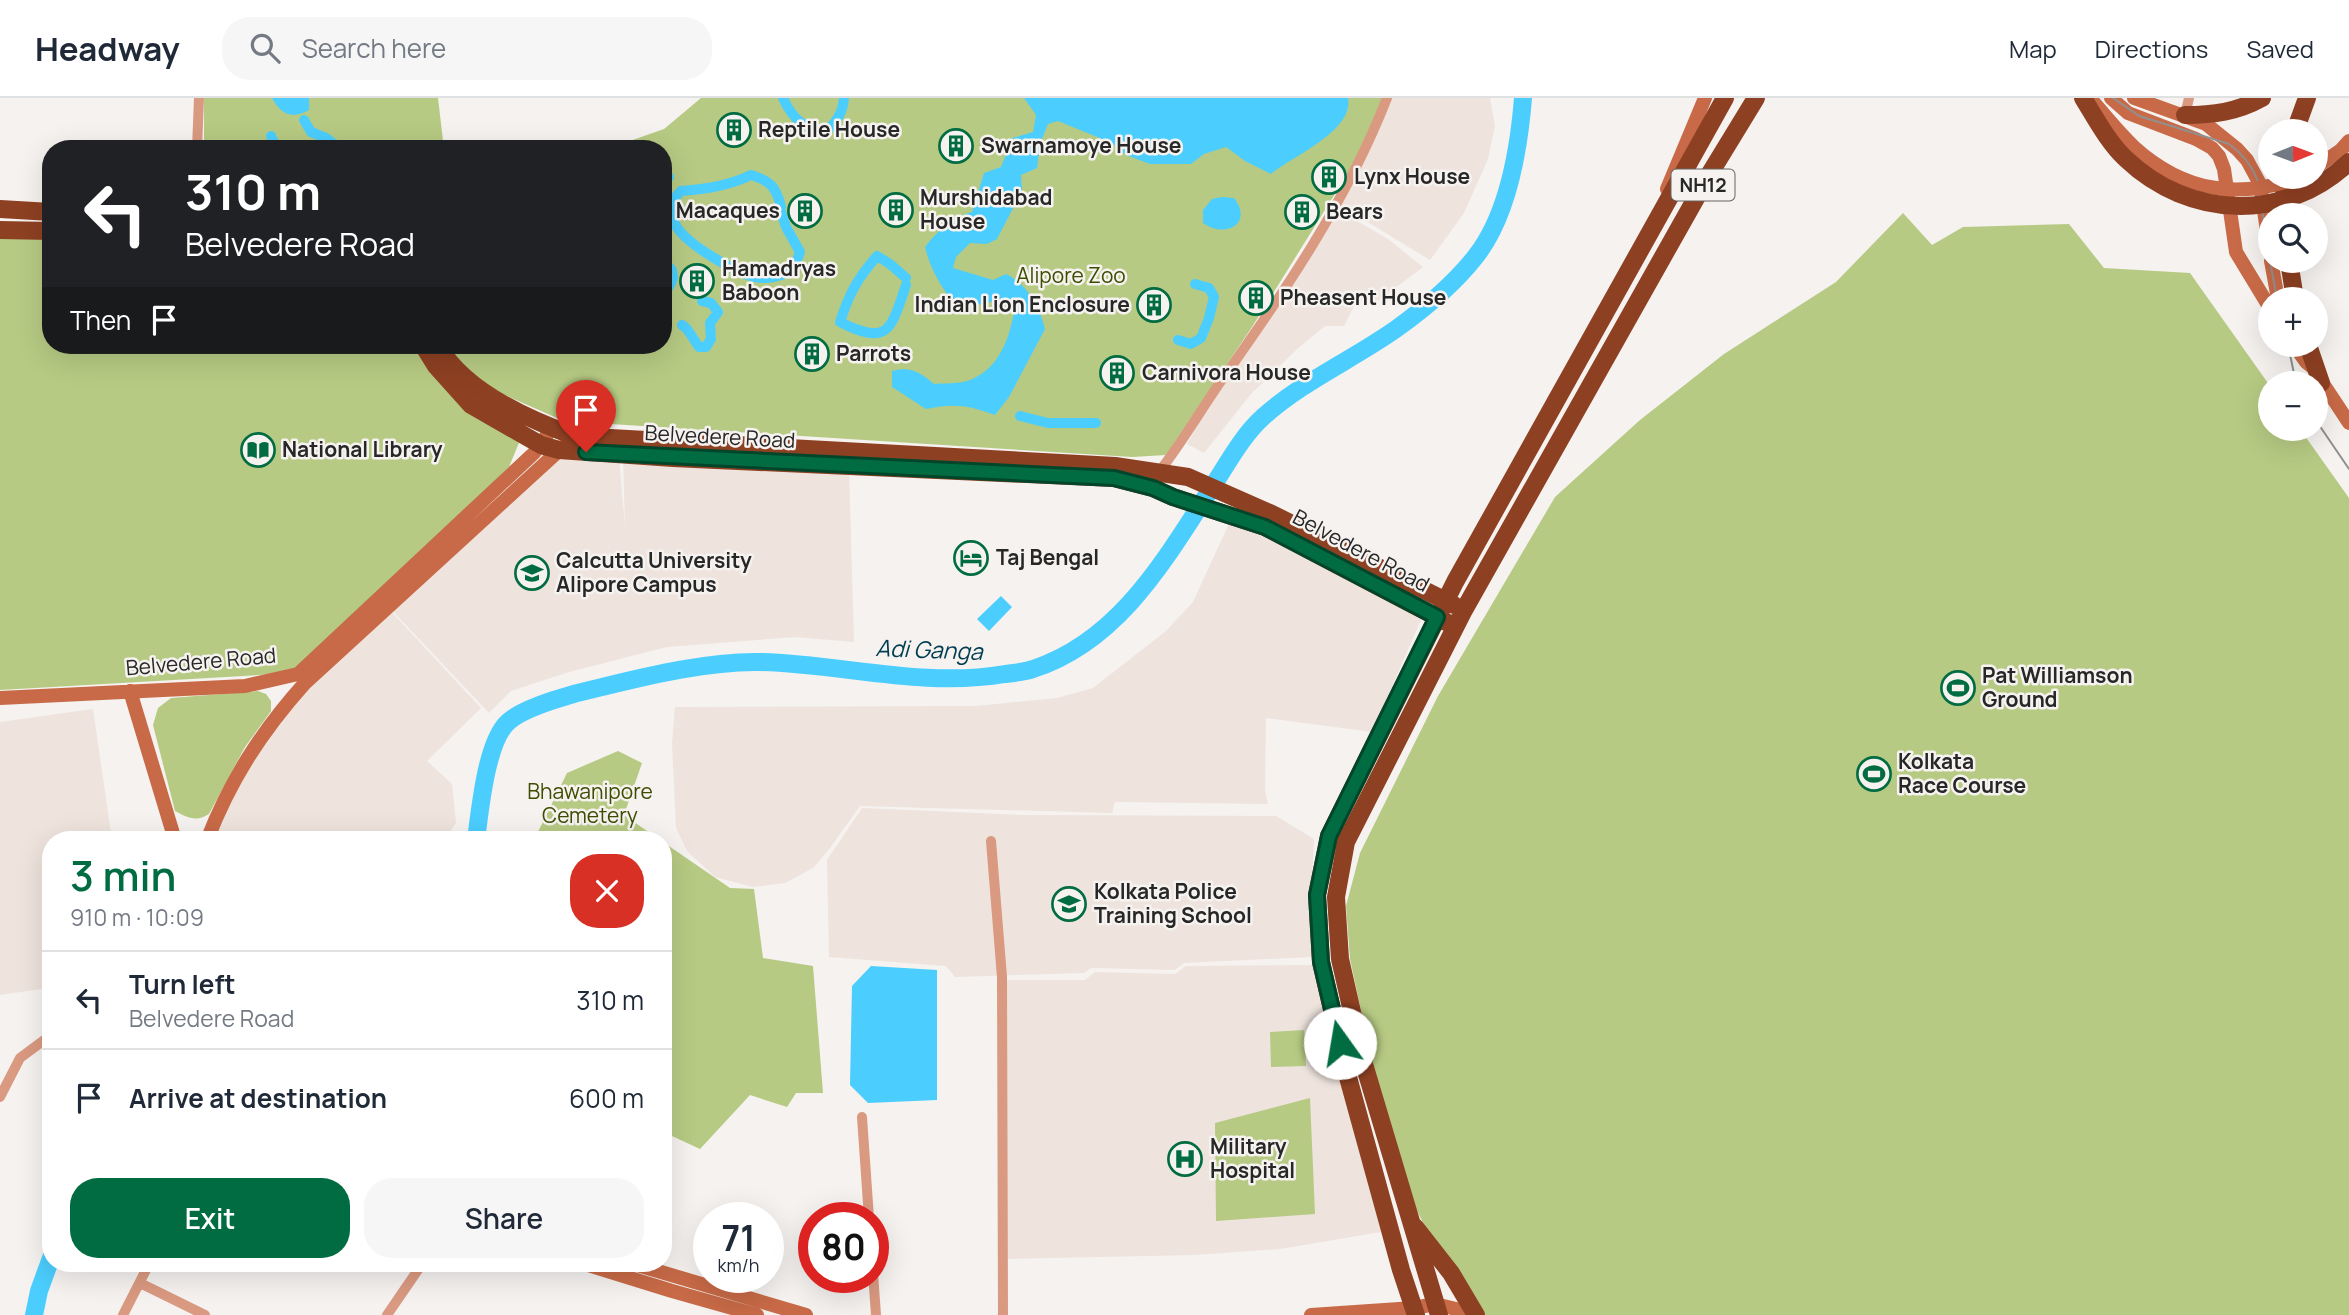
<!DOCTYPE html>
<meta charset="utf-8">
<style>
body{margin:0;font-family:Manrope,sans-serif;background:#f6f6f7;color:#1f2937;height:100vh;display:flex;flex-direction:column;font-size:26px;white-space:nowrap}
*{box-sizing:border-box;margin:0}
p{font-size:23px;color:#747a83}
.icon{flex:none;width:38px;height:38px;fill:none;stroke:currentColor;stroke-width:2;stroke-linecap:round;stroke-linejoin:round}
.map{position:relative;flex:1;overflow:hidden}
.side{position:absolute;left:42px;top:733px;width:630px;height:441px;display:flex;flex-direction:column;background:#fff;border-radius:28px;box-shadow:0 7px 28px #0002}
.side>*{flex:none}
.top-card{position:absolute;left:42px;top:42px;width:630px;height:214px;border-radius:28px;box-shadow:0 7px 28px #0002;background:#202124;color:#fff;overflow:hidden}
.needle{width:46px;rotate:89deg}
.buttons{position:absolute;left:2258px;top:21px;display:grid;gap:14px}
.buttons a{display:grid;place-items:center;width:70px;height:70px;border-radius:50%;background:#fff;box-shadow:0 7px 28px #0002;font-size:35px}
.speed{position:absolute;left:693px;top:1104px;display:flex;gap:14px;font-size:35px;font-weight:700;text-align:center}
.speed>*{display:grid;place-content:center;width:91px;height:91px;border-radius:50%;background:#fff;box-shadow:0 7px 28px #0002;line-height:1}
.speed small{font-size:18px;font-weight:400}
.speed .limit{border:10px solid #d22;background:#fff;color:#111}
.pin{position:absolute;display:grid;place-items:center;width:60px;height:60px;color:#fff;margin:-72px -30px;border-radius:50% 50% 50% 0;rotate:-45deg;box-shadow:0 0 7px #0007}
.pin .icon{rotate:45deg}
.me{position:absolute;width:77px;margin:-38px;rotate:347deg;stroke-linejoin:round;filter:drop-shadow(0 0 5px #0008)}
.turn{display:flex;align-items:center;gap:24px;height:147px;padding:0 28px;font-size:32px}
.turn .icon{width:91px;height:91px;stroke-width:2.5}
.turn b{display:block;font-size:49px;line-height:60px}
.then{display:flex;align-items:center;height:66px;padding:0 28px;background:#0003;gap:14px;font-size:26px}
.round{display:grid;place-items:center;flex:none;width:74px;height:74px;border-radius:28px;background:#f6f6f7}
.headline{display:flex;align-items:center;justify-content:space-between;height:119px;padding:0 28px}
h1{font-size:42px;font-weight:600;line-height:52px;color:#016c42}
.cta{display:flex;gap:14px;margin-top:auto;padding:14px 28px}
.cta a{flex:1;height:80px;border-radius:28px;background:#016c42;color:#fff;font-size:28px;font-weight:600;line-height:80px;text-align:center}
.cta a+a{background:#f6f6f7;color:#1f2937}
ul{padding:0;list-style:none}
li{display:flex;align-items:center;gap:21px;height:98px;padding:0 28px;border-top:2px solid #e0e1e3}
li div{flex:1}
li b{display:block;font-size:26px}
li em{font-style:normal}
header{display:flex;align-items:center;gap:42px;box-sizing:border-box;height:98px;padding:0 35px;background:#fff;border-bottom:2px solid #e0e1e3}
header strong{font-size:33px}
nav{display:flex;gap:38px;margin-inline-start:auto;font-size:24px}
.search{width:490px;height:63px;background:#f6f6f7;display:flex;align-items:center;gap:18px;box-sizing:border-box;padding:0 24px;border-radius:28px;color:#747a83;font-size:26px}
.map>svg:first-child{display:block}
.built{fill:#eee3dd}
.green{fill:#b6ca83}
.water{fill:#4bcefe}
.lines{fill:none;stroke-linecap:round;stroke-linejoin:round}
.canal{stroke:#4bcefe;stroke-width:10}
.river{stroke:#4bcefe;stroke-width:18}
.street{stroke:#da9981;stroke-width:10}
.secondary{stroke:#c86a47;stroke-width:14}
.highway{stroke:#8e4022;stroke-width:18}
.tram{stroke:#92908f;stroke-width:2}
.secondary-bridge{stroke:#c86a47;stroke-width:14}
.highway-bridge{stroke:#8e4022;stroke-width:18}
.route-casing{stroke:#01462b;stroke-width:18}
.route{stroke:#016c42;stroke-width:12}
.labels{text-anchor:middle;stroke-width:5;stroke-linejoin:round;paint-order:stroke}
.shield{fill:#f5f2f0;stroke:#666463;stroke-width:2}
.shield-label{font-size:19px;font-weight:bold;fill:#282727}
.poi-label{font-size:21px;font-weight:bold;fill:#282727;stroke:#f5f2f0;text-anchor:start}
.park-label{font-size:21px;fill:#3e4d00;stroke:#f5f2f0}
.street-label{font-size:21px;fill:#282727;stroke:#f5f2f0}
.water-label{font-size:23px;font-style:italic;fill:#003d50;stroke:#f5f2f0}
</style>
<header>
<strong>Headway</strong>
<div class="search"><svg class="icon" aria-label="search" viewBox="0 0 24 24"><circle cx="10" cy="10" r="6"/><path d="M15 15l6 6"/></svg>Search here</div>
<nav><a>Map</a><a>Directions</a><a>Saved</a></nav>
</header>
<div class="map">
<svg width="2349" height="1217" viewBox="0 0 2349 1217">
<rect width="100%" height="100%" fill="#f5f2f0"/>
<path class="built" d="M1389,0H1490L1495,28L1488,61L1464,115L1430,162L1341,108Z
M1338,112L1388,141L1423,169L1378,203L1355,206L1344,228H1325L1296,252L1251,296L1204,355L1187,346L1213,300Z
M551,348L619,359L625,430L623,358L849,369L854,544L795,539L667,549L569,574L511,593L489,615L386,506Z
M1232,419L1324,463L1421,522L1372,634L1266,620L1265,692L1268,706L1115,704L1112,715L860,708L830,750L813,770L785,785L753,789L715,779L687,753L676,730L672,646L675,609L976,608L1057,600L1093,590L1166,533L1193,504Z
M386,508L481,610L427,663L452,686L456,725L444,742H211L253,655L313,577Z
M93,611L112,742H51V896L48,890L0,897V624Z
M862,710L1023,717L1276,718L1314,741L1310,820L1311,859L1184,865L1175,872L1091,870L1084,875L955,879L946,868L829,859L827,762Z
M1318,867L1381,1134L1280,1151L1194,1157L1006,1161V882H1085L1095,874L1175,876L1186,868Z"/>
<path class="green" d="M204,0H438L444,51H204Z
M701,0H1384L1370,38L1348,75L1252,229L1166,357L1132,359L595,325L557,320L482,287L453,258L447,247H663V51H607L664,31Z
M1903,115L1932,147L1963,129L2069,126L2104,170L2190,175L2270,288V331H2300L2349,400V1217H1479L1458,1193L1412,1103L1374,972L1350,861L1346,808L1360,755L1438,598L1555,399L1640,322L1724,256L1836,184Z
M0,131L51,133V247H422L476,304L523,335L509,369L445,434L295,575L0,592Z
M258,593L266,596L271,603V613L245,649L209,716C196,724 188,720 175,713L153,627L158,610L171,600Z
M618,653L642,665L624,717L660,742H534L567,675Z
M663,744L730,790L754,791L763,860L813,868L823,995H796L787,1009L750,997L700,1051L672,1038L663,1042Z
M1304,932L1306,968L1271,969L1270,934Z
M1310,1000L1315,1116L1216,1123L1215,1025Z"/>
<path class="water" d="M272,0H309V12C291,22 281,16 272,0Z
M1024,0H1348C1354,33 1293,58 1271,76L1245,63L1226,49L1204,56L1191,66H1150L1126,57L1112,45L1080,32L1058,23L1048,26L1040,46L1037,70L1021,77L1022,93L997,141L987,146L970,145L956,159L953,170L993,182L1006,176C1028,187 1039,207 1045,231L1009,299L995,317C968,307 954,305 926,311L892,289V273C910,268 920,274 934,286C944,285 957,286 967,283C998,273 1009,242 1014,214L1003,201L960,211C943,194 930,171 925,149C938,132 952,120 972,114L984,75L1001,69L1007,54L1009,41L1033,34L1036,17Z
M1222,99L1234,100C1254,126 1225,141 1203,125V112L1212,101Z
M1001,498L1012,509L989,533L977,521Z
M871,868L937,872V1002L868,1005L850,987L852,888Z"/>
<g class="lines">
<path class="canal" d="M783,0C792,20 805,33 827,33C837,23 843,14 844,0
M304,22L311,34L326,40L340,51
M271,38L277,51
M663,79H669
M781,114L786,129L800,154L794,171C784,176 774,181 762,180C741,179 685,146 675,126C672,120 671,112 670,105L681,93C706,91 728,88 751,77C771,83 776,89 781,109
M663,163L672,172L673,180
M906,180L890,166L877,158C857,181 849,196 840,224C889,249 891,231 906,187
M663,199L672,183
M682,227L687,231L699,249H706L711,241L710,225L718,214L711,205L702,203
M1178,242L1191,246L1201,240L1209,220L1214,199L1209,190L1195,186
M1020,318L1048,325H1096"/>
<path class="river" d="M476,742C480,713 486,644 508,624C525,608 579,594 602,589C651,577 710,563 760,564C842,566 923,590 1005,576C1014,575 1025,574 1033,571C1122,542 1168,456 1216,383C1230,361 1244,336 1263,319C1303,283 1352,262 1396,231C1424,211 1455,185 1476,158C1508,117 1519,50 1523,0
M34,1217L39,1193L51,1160"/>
<path class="street" d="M2185,17L2189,0
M197,51L199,0
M1159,374C1181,346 1199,315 1219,286C1283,196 1347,103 1387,0
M991,743L1002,879L1003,1217
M0,999L20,960L51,937
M862,1019L869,1120
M873,1175L876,1217
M140,1185L205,1217
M123,1217L149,1166
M387,1217L422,1166"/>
<path class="secondary" d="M2111,0L2128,15L2196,41L2212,50L2219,58L2224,71L2236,154L2270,210
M2134,0L2206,26L2237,51L2247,62L2260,86L2270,153
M2315,70L2341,52L2349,43
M1667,91L1705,0
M2271,163L2278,201
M2294,247L2306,264L2311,268
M2316,275L2349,325
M130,593L175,742
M0,600L245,588L298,576L534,355L552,330
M207,742C231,681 261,634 305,585L564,348
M585,1166L672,1193L757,1217
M634,1166L806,1217
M1311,1217L1414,1210L1435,1206L1456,1211L1465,1217"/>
<path class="highway" d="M2185,17C2213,17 2237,14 2262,0
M2295,33L2307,0
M2284,86L2285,117
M0,111L51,114
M0,132L51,133
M2289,163L2295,201
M423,247L436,268L471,307L541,347L559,352L673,360L1114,380L1153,390L1173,399L1265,429L1446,524
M438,247C463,292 527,321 574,338L1115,368L1188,379L1272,416L1454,507
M2308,247L2321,285
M1415,1129L1451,1175L1476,1217
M1416,1217L1401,1172L1346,972L1321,864L1317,797L1329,738L1455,484L1725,0
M1439,1217L1364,966L1340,861L1336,799L1346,744L1464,512L1709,77L1756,0"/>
<path class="tram" d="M2113,0L2139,18L2229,46C2243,56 2251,66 2257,81L2270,160
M2270,163L2277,201
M2288,247L2296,285
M2315,321L2349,371"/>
<path class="secondary-bridge" d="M2090,0C2104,16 2118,34 2134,49C2184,94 2238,102 2300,79"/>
<path class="highway-bridge" d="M2083,0C2096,21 2108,44 2126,61C2189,121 2285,125 2349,64"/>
</g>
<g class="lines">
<g class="route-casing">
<path id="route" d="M586,354L1114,380L1153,390L1173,399L1265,429L1437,519L1329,738L1317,797L1321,864L1340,945"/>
</g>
<use href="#route" class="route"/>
</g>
<defs>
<g id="building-ring" transform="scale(1.75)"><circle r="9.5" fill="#f5f2f0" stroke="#016c42" stroke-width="1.5"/><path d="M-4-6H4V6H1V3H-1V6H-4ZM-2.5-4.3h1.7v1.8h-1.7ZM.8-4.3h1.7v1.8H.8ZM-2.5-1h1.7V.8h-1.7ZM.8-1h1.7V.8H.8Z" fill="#016c42"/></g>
<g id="library-ring" transform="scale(1.75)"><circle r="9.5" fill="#f5f2f0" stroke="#016c42" stroke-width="1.5"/><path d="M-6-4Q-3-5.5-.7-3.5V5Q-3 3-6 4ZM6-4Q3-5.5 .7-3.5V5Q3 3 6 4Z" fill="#016c42"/></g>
<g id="hotel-ring" transform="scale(1.75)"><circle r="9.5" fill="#f5f2f0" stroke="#016c42" stroke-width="1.5"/><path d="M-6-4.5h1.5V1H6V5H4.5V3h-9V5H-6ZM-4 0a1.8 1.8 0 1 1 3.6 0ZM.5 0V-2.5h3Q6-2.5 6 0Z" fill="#016c42"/></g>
<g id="university-ring" transform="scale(1.75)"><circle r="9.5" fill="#f5f2f0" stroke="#016c42" stroke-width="1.5"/><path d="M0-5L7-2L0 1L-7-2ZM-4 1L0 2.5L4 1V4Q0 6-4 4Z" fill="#016c42"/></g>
<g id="stadium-ring" transform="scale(1.75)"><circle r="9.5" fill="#f5f2f0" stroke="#016c42" stroke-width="1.5"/><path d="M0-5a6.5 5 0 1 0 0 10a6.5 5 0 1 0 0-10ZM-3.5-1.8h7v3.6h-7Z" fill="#016c42"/></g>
<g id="hospital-ring" transform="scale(1.75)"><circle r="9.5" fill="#f5f2f0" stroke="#016c42" stroke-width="1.5"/><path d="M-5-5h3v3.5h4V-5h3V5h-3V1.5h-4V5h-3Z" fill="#016c42"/></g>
</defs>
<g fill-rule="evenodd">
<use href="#building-ring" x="734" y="32"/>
<use href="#building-ring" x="956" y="48"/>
<use href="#building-ring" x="1329" y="79"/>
<use href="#building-ring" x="896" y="112"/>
<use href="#building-ring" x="805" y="113"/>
<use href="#building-ring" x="1302" y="114"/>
<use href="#building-ring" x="697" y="183"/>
<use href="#building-ring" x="1256" y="200"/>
<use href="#building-ring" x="1154" y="207"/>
<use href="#building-ring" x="812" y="256"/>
<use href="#building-ring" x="1117" y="275"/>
<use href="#library-ring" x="258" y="352"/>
<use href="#hotel-ring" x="971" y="460"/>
<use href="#university-ring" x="532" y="475"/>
<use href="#stadium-ring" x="1958" y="590"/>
<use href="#stadium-ring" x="1874" y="676"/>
<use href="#university-ring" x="1069" y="806"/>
<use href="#hospital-ring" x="1185" y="1061"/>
</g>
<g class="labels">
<rect class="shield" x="1671.5" y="71.5" width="63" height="31" rx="5"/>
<g class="shield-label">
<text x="1703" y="94">NH12</text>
</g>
<g class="poi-label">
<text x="758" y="39">Reptile House</text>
<text x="981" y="55">Swarnamoye House</text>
<text x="1354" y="86">Lynx House</text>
<text x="920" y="107">Murshidabad<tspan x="920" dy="24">House</tspan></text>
<text x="780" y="120" text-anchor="end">Macaques</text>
<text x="1326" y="121">Bears</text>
<text x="722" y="178">Hamadryas<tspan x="722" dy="24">Baboon</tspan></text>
<text x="1280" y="207">Pheasent House</text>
<text x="1130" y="214" text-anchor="end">Indian Lion Enclosure</text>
<text x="836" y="263">Parrots</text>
<text x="1142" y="282">Carnivora House</text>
<text x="282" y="359">National Library</text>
<text x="996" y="467">Taj Bengal</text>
<text x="556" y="470">Calcutta University<tspan x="556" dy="24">Alipore Campus</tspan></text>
<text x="1982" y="585">Pat Williamson<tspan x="1982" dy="24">Ground</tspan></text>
<text x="1898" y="671">Kolkata<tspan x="1898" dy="24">Race Course</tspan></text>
<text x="1094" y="801">Kolkata Police<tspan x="1094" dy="24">Training School</tspan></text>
<text x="1210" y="1056">Military<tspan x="1210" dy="24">Hospital</tspan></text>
</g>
<g class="park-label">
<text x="1071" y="185">Alipore Zoo</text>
<text x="590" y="701">Bhawanipore<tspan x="590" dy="24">Cemetery</tspan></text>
</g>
<g class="street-label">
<text transform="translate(720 339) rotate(3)" y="7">Belvedere Road</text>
<text transform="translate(1361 453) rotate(28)" y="7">Belvedere Road</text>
<text transform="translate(201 564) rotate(-5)" y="7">Belvedere Road</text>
</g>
<g class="water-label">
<text transform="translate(929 552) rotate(2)" y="8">Adi Ganga</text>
</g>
</g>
</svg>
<div class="buttons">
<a><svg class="needle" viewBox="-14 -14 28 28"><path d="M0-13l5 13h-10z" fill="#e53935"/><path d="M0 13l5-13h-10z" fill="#747a83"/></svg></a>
<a><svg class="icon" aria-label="search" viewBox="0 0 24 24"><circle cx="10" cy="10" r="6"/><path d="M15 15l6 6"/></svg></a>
<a>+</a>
<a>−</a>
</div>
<div class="speed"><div>71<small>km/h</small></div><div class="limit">80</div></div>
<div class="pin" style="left:586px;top:354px;background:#d93025"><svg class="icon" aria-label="arrive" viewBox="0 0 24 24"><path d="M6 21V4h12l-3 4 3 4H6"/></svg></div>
<svg class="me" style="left:1340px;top:945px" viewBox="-20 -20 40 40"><circle r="19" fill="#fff"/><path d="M0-13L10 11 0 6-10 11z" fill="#016c42"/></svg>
<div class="top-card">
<div class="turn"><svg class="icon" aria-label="left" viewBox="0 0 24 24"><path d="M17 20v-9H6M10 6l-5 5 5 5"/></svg><div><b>310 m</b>Belvedere Road</div></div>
<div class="then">Then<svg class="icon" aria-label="arrive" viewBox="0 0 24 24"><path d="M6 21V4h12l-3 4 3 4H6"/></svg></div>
</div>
<section class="side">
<div class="headline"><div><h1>3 min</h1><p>910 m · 10:09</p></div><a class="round" style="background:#d93025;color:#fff"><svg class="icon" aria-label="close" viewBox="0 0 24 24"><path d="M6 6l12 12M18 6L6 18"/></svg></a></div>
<ul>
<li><svg class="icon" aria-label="left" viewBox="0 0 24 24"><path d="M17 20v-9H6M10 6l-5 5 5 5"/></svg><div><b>Turn left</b><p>Belvedere Road</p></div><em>310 m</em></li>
<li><svg class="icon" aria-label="arrive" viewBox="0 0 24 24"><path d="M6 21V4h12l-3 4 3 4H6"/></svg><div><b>Arrive at destination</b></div><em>600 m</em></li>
</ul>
<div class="cta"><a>Exit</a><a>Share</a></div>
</section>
</div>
